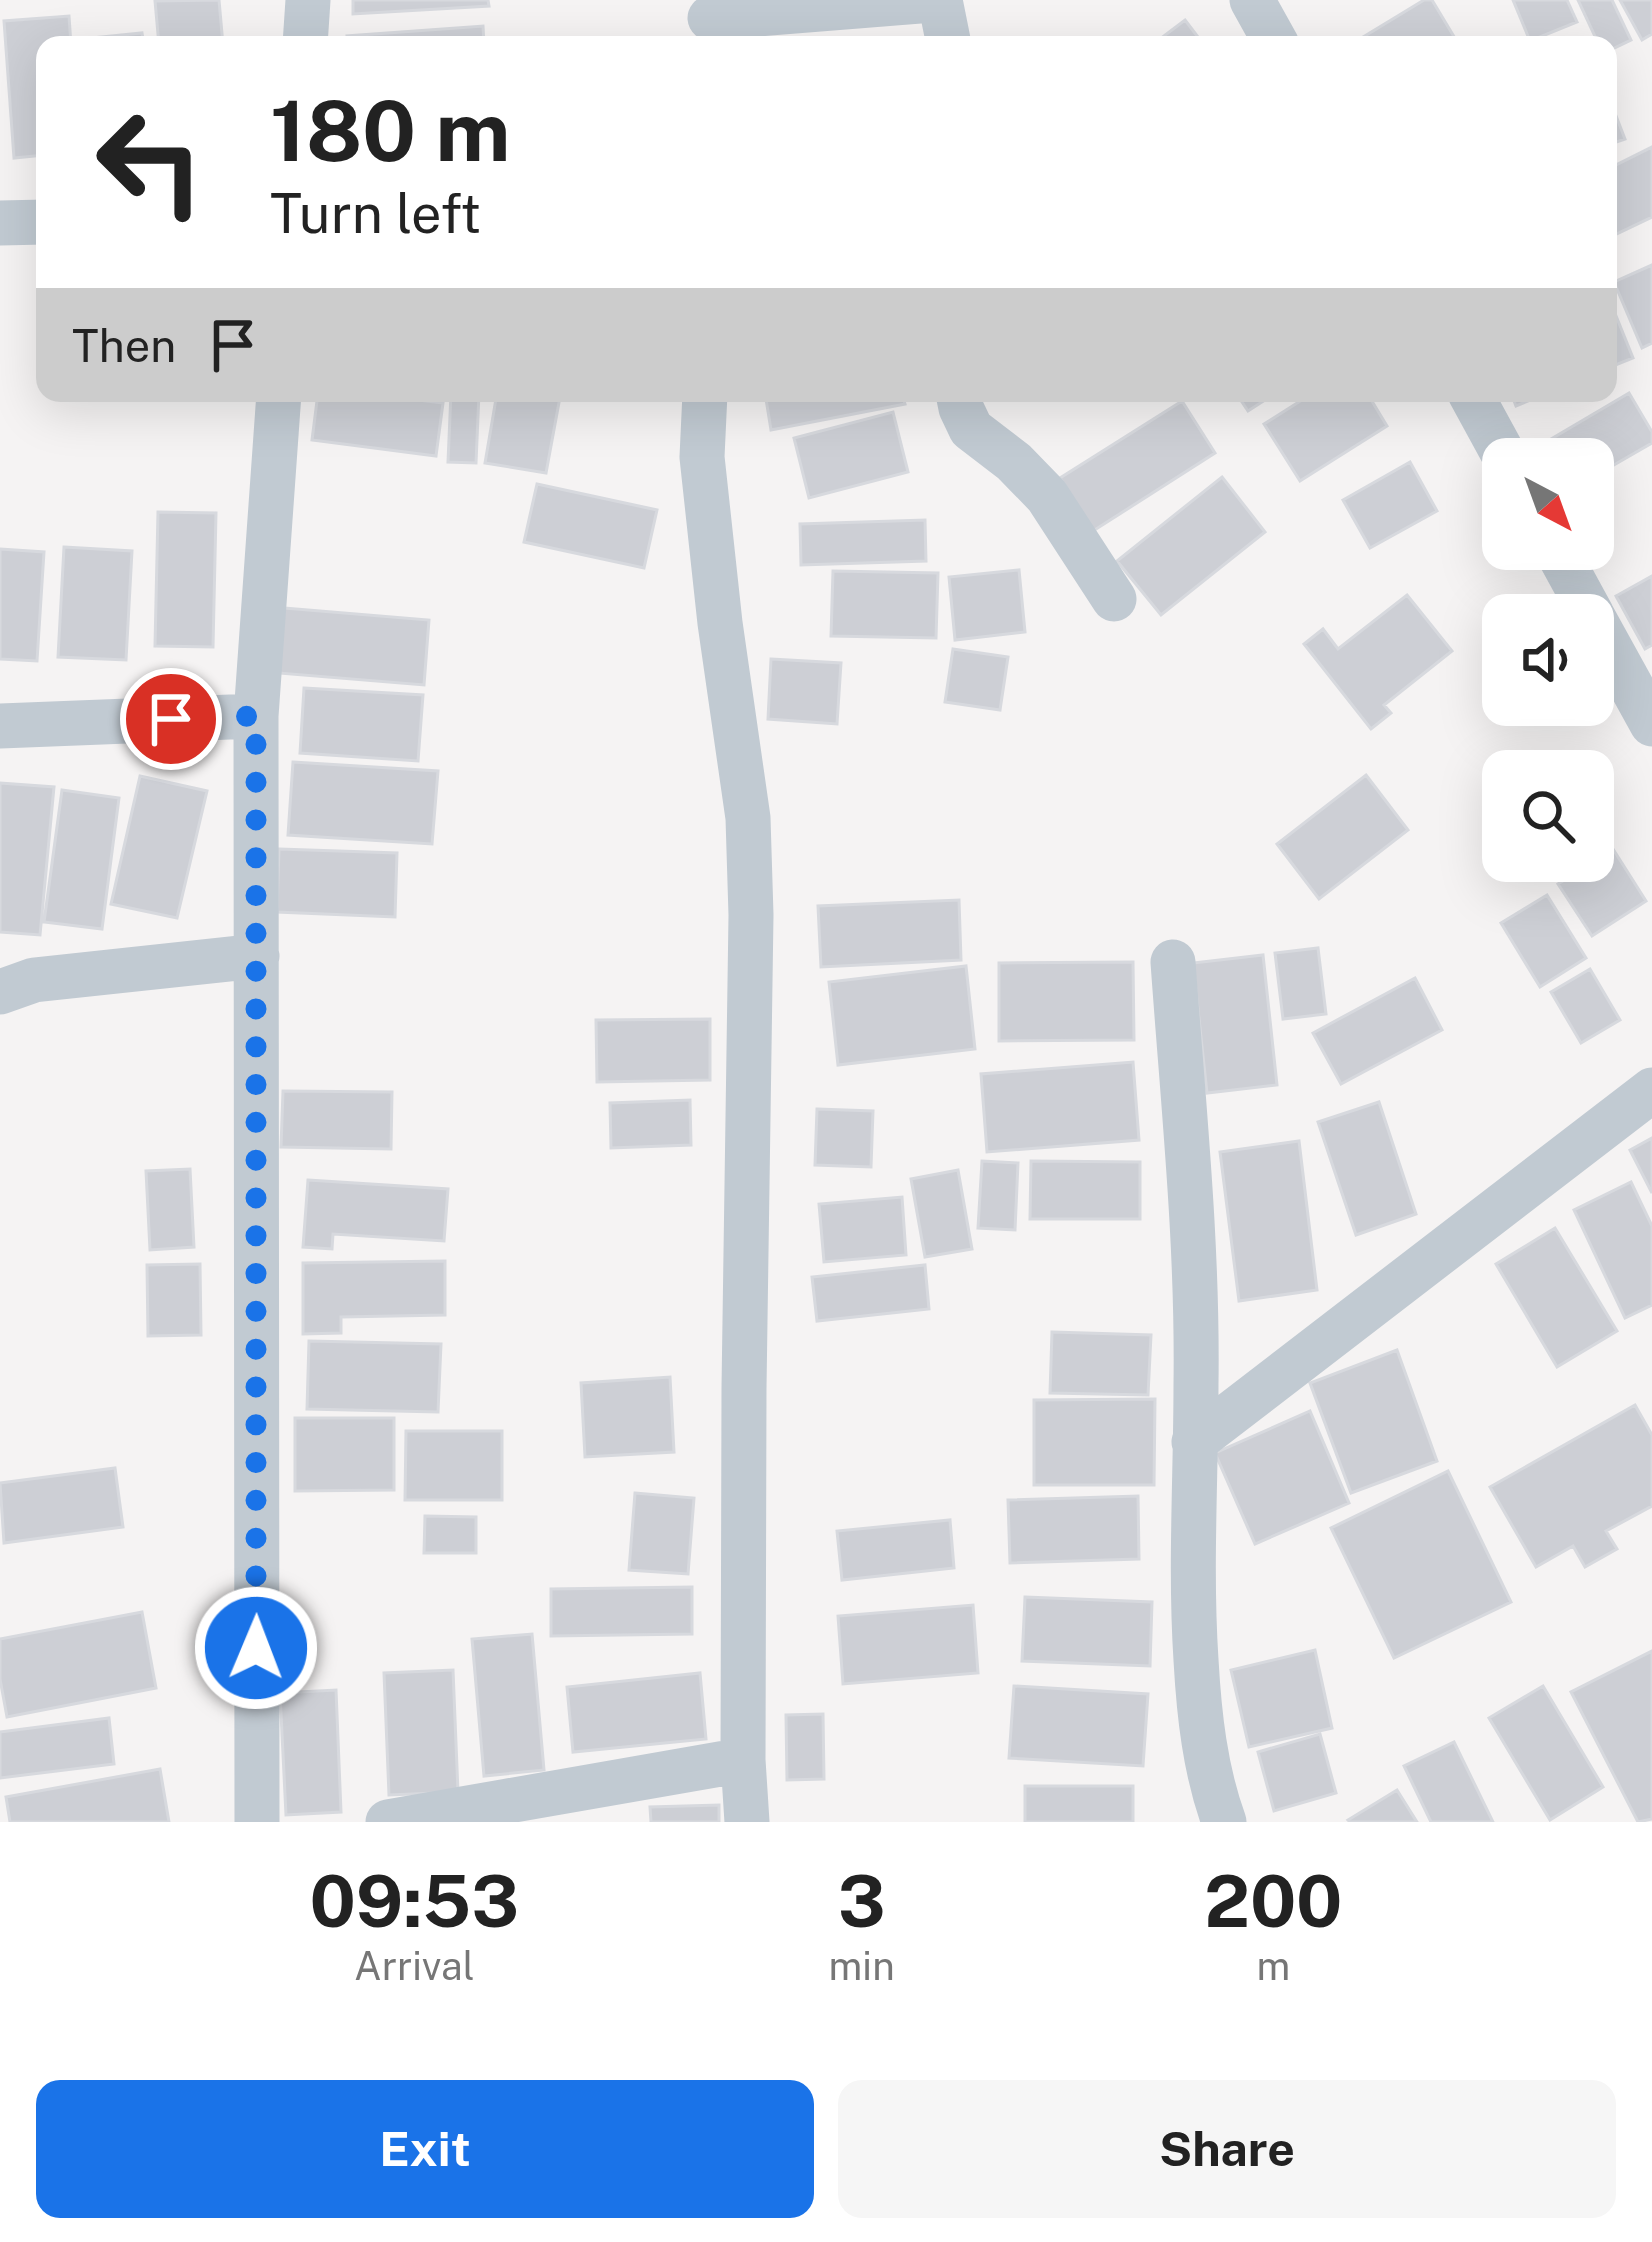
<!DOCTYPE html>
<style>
body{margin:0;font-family:"Public Sans",sans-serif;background:#f6f6f6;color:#222;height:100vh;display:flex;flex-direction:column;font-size:45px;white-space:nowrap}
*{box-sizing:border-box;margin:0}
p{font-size:39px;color:#767676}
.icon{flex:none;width:66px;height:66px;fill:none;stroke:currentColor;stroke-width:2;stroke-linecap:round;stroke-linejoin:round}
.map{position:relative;height:1822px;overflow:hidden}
.side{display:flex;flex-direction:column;background:#fff;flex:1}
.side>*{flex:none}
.top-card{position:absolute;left:36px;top:36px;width:1581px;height:366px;border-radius:24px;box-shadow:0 12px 48px #0002;background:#fff;color:#222;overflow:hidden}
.needle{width:78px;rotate:139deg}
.tools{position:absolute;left:1482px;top:438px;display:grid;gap:24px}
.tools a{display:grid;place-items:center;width:132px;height:132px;border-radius:24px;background:#fff;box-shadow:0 12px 48px #0002;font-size:60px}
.pin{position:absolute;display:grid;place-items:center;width:102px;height:102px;color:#fff;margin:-51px;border:6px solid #fff;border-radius:50%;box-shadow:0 3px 12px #0007}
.me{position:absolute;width:132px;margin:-66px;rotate:1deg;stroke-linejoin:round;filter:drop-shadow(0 0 9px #0008)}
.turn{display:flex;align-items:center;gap:42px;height:252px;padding:0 36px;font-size:54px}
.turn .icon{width:156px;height:156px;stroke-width:2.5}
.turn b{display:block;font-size:84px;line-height:102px}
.then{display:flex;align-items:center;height:114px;padding:0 36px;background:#0003;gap:24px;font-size:45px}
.eta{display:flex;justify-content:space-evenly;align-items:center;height:204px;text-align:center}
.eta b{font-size:72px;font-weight:700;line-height:84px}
.primary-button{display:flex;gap:24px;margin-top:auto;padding:24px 36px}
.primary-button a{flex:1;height:138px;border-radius:24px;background:#1a73e8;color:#fff;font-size:48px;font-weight:700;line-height:138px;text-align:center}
.primary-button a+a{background:#f6f6f6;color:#222}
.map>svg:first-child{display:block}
.building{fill:#cdcfd5;stroke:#d7d9de;stroke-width:3}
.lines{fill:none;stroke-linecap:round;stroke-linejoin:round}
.minor{stroke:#c1cad2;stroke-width:45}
.route{stroke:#1a73e8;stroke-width:21;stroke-dasharray:0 37.8}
</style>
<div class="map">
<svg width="1652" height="1822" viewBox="0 0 1652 1822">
<rect width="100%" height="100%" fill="#f5f3f3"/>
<path class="building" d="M219,0L223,45H159L155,1Z
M353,0H488L489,6L353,14Z
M1424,0H1432L1459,45H1350Z
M1513,0H1567L1577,22L1530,41Z
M1578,0H1612L1631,40L1608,51V45H1599Z
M1620,0H1652V34L1642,40Z
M69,16L71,45H45V155L14,158L4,21Z
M1185,20L1204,45H1152Z
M483,26L484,45H348L347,36Z
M142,33L144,45H82L81,39Z
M1608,95L1625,139L1608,145Z
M1652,147V217L1608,238V169Z
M1652,265V343L1642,348L1614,282Z
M1608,296L1633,358L1608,368Z
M318,393H361L443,403L436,456L312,440Z
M451,393H479L476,463L448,462Z
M497,393H534L560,397L546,473L485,463Z
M765,393H902L905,404L771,430Z
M1236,393H1276L1248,411Z
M1313,393H1367L1387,426L1300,481L1264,424Z
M1511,393H1547L1516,406Z
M1629,393L1652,432V443L1593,477V459H1533L1529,452Z
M1182,401L1215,453L1093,531L1060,478Z
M893,412L908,472L809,498L794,438Z
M1410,462L1437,511L1370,548L1343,500Z
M1222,477L1265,532L1161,615L1117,561Z
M537,484L657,510L644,568L524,542Z
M158,512L216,513L213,647L155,646Z
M925,520L926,561L801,565L800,524Z
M64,547L132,551L126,660L58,657Z
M0,549L44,552L37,661L0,659Z
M1019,570L1025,632L955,640L949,577Z
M833,571L938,573L936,638L831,636Z
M1652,576V645L1645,649L1616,596Z
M1407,595L1452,651L1384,705L1391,713L1371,729L1304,644L1323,629L1338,649Z
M284,608L429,620L424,685L278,673Z
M953,649L1008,657L1000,710L945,702Z
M771,659L841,663L837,724L768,719Z
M304,688L423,695L418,761L300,753Z
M293,762L438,771L432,844L288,835Z
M1366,775L1408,830L1319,899L1277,844Z
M140,776L207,791L177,918L111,904Z
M0,783L54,787L40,935L0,932Z
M62,790L119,798L102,929L44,922Z
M279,849L397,853L395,917L277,912Z
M1613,849L1646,901L1592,936L1558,884Z
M1547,895L1586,958L1540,987L1501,923Z
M959,900L961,960L821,967L818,906Z
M1318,948L1326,1014L1283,1019L1275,953Z
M1263,955L1277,1085L1207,1093L1193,963Z
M1133,962L1134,1040L999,1041V963Z
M966,966L975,1049L838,1065L829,982Z
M1590,969L1620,1020L1581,1043L1551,992Z
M1415,978L1442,1030L1341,1084L1313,1033Z
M710,1019V1080L597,1082L596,1020Z
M1133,1062L1139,1140L987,1152L981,1074Z
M283,1091L392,1092L391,1149L281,1147Z
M690,1100L691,1145L611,1148L610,1103Z
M1379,1102L1416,1214L1356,1235L1318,1122Z
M817,1109L873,1111L871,1167L815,1165Z
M1652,1138V1193L1630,1150Z
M1299,1141L1317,1290L1239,1301L1220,1152Z
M982,1161L1018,1163L1015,1230L978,1228Z
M1031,1161L1140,1162V1219H1030Z
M190,1169L194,1247L150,1250L146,1171Z
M958,1170L972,1249L925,1257L911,1179Z
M308,1180L448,1189L444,1241L333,1234L332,1249L303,1247Z
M1631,1182L1652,1226V1305L1625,1318L1574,1210Z
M902,1197L906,1255L824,1262L819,1204Z
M1555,1228L1617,1331L1557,1367L1496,1264Z
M445,1261V1315L341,1317V1333L303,1334V1263Z
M200,1264L201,1335L148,1336L147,1265Z
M925,1265L929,1309L817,1321L812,1277Z
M1052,1332L1151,1335L1148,1395L1050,1393Z
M309,1341L441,1344L438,1412L307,1409Z
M1397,1350L1437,1461L1351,1493L1310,1383Z
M670,1377L674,1452L585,1457L581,1383Z
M1155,1399L1154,1485H1034V1400Z
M1635,1405L1652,1435V1506L1606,1531L1617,1549L1585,1567L1573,1546L1536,1567L1490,1487Z
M1310,1411L1349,1503L1255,1544L1215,1453Z
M295,1418H394V1490L295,1491Z
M406,1431H502V1500H405Z
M115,1468L123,1527L4,1543L0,1483Z
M1448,1471L1511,1602L1394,1658L1331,1528Z
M635,1493L694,1498L688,1574L629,1570Z
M1138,1496L1139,1559L1010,1563L1008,1500Z
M425,1516L476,1517V1553H424Z
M950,1520L954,1568L842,1580L837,1531Z
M692,1587V1634L551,1636V1589Z
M1025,1597L1152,1602L1150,1666L1022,1661Z
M973,1605L978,1673L843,1684L838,1616Z
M142,1612L156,1688L7,1717L0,1679V1639Z
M532,1634L544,1770L484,1776L472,1639Z
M1315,1650L1332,1728L1249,1747L1231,1670Z
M1652,1651V1819L1638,1822L1571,1692Z
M453,1670L458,1792L389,1795L384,1673Z
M700,1673L706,1739L573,1752L567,1687Z
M1014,1686L1148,1694L1143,1766L1009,1758Z
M1543,1686L1603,1787L1550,1820L1489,1718Z
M336,1690L341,1812L286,1815L280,1693Z
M823,1714L824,1779L787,1780L786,1715Z
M109,1718L114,1764L0,1778V1732Z
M1320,1734L1336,1793L1274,1811L1258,1752Z
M1454,1742L1493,1822H1431L1404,1766Z
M160,1769L169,1822H10L6,1797Z
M1025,1786H1133V1822H1025Z
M1397,1790L1417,1822H1350L1348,1820Z
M719,1805V1822H651L650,1807Z"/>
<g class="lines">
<path class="minor" d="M940,0L949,45
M1252,0L1277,45
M710,18L932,0
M305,45L308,0
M0,223L45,222
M705,393L702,457L720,623L748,818L751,915L744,1388L743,1760L747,1822
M958,393L961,408L971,429L1014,462L1047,496L1114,599
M1470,393L1506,459
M1556,549L1592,615
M1593,617L1652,724
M0,726L256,716
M1173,962C1183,1103 1198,1243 1196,1384C1196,1476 1190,1568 1196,1660C1199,1714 1205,1770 1224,1822
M0,992L34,980L257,956
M1194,1442L1652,1090
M257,1822L256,716L279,393
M388,1822L743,1760"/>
</g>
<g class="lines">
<path class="route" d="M171,719L256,716V1648"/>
</g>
</svg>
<div class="tools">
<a><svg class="needle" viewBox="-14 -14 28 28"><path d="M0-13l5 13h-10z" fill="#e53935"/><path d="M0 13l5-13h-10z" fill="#767676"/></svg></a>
<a><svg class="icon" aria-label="sound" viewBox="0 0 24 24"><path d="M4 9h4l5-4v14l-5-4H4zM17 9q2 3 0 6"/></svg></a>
<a><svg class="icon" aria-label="search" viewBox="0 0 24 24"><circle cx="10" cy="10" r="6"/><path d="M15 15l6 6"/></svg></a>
</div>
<div class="pin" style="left:171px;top:719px;background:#d93025"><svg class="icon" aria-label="arrive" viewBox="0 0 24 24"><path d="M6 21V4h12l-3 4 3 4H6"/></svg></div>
<svg class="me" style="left:256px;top:1648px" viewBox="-20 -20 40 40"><circle r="17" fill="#1a73e8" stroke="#fff" stroke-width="3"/><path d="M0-11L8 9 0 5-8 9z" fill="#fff"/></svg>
<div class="top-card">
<div class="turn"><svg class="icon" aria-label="left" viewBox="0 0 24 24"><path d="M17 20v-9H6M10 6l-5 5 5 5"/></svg><div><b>180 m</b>Turn left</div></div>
<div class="then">Then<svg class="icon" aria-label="arrive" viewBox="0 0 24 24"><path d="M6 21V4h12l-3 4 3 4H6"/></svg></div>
</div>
</div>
<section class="side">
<div class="eta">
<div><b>09:53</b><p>Arrival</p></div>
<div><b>3</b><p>min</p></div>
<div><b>200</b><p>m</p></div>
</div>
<div class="primary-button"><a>Exit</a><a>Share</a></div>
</section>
